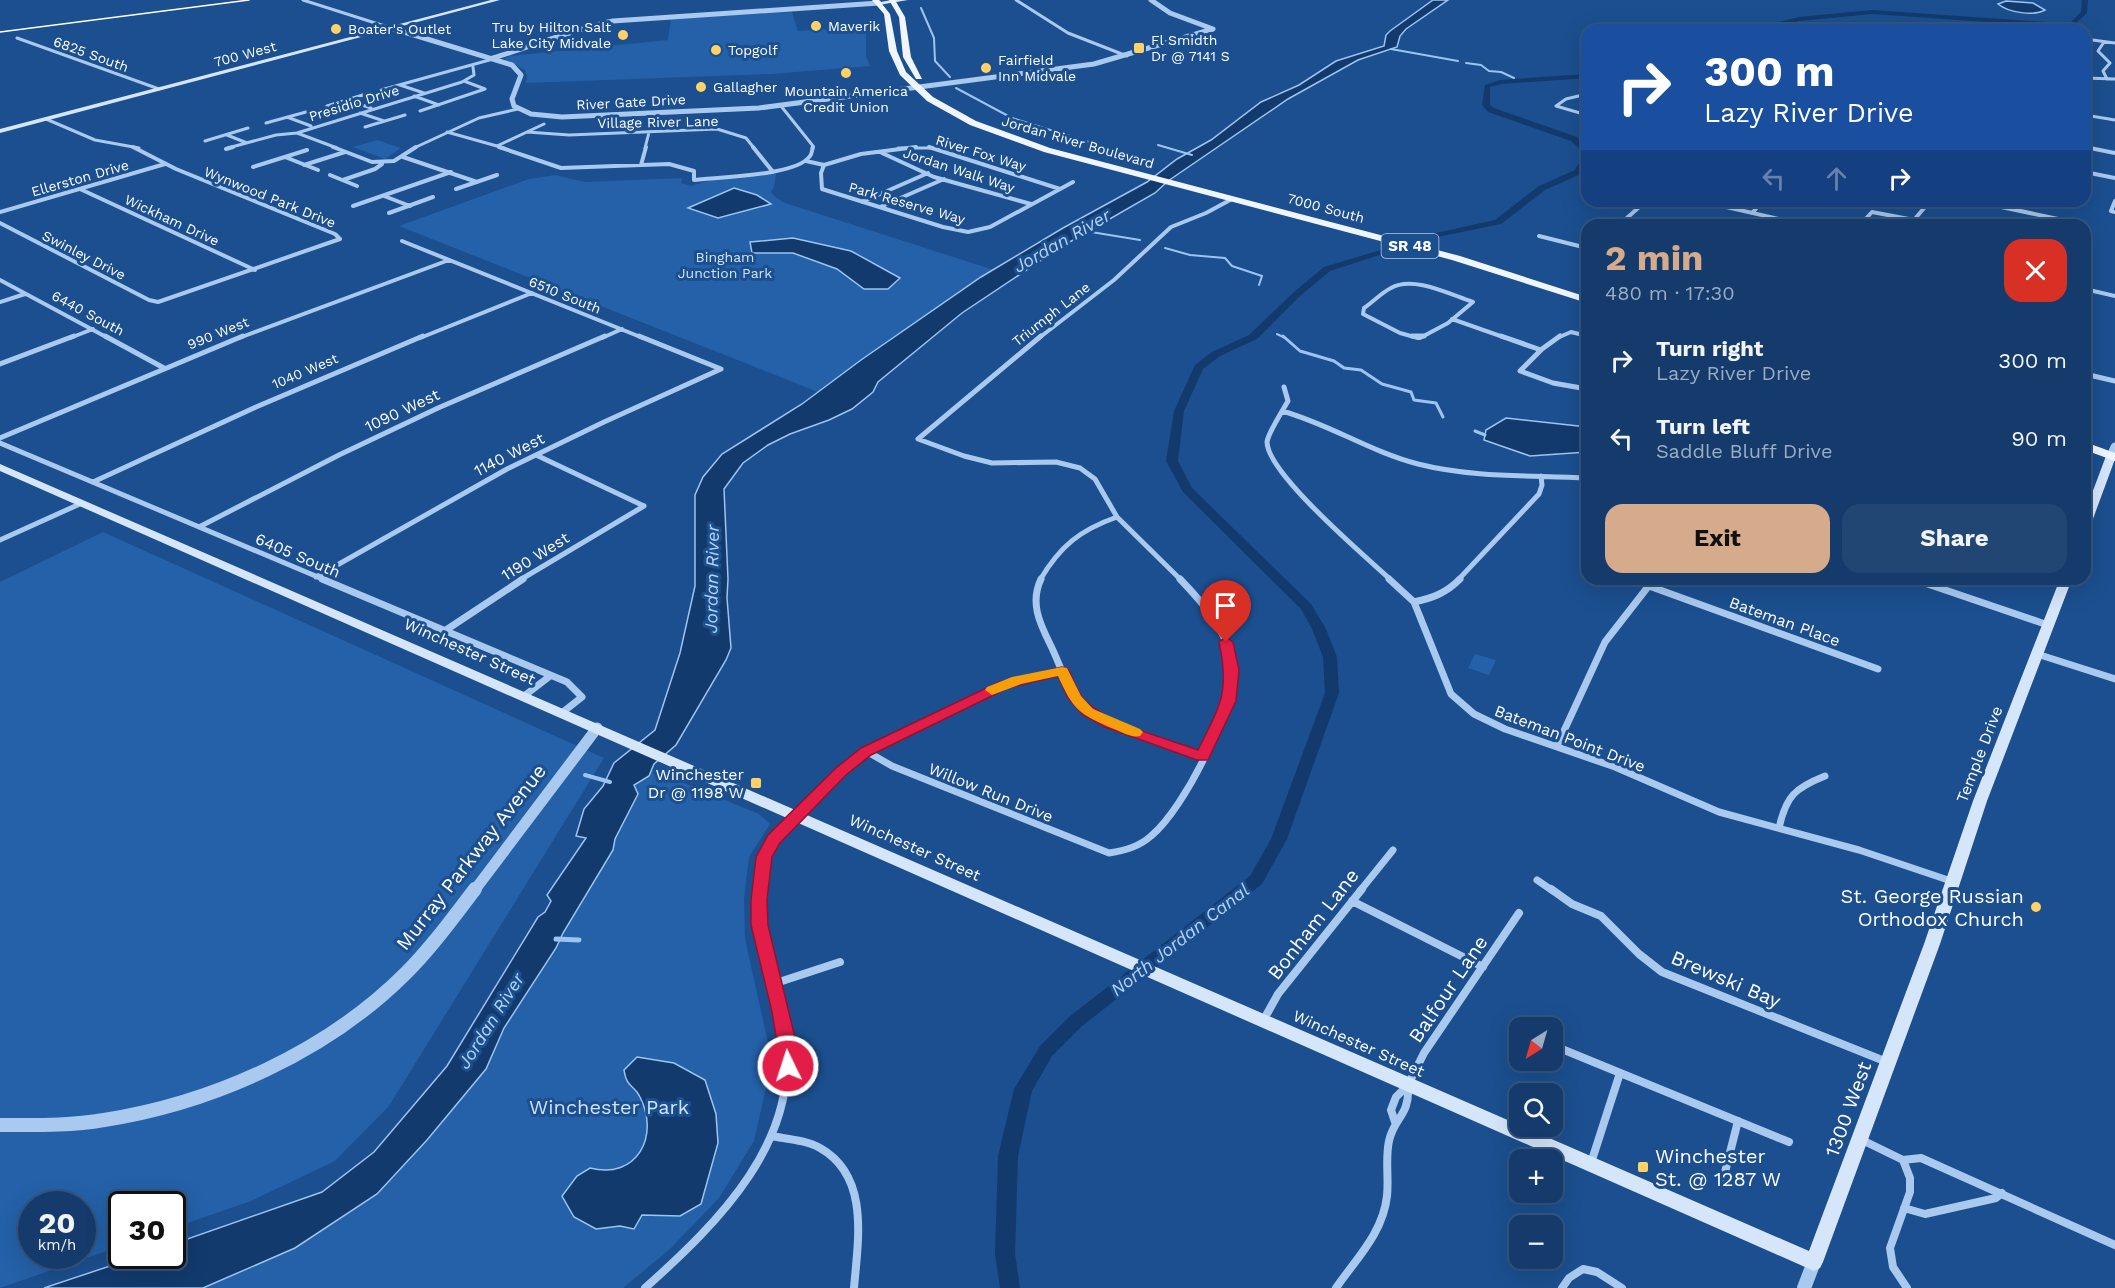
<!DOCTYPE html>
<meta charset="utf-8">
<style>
body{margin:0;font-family:"Work Sans",sans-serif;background:#214673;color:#f1f3f6;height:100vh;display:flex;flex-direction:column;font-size:22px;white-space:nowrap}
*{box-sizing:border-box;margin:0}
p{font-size:20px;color:#9dadc1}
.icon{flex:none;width:33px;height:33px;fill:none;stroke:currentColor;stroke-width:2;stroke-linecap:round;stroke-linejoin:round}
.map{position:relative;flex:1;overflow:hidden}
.drawer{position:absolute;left:1581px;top:219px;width:510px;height:366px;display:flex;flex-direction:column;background:#143b6b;border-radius:18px;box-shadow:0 6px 24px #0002,0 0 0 2px #33557e}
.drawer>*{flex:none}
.banner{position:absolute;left:1581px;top:24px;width:510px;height:183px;border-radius:18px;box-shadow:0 6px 24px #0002,0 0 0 2px #33557e;background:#1a4fa0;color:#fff;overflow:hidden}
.needle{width:39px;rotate:217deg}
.tools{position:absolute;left:1509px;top:1017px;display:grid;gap:12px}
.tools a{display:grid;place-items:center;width:54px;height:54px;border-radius:12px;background:#143b6b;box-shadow:0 6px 24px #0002,0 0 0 2px #33557e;font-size:30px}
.speed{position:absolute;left:18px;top:1191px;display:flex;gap:12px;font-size:30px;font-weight:700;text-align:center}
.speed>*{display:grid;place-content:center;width:78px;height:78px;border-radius:50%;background:#143b6b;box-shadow:0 6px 24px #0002,0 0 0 2px #33557e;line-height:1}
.speed small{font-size:15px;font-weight:400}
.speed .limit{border:3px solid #111;border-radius:9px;background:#fff;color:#111}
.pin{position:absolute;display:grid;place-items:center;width:51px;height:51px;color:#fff;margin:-62px -26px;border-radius:50% 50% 50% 0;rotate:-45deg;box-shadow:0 0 6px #0007}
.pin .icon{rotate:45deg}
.me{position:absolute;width:66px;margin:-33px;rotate:356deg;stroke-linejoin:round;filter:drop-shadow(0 0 4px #0008)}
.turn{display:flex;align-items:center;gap:21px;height:126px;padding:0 24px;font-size:27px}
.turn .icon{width:78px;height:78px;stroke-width:2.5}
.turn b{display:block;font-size:42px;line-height:51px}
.lanes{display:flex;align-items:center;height:57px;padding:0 24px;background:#0003;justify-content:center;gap:30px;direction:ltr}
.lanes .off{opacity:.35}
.round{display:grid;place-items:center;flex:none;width:63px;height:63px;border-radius:18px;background:#214673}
.overview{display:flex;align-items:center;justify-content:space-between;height:102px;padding:0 24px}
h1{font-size:36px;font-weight:700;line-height:45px;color:#d6ab8b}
.action{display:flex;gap:12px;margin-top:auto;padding:12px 24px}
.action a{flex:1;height:69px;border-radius:18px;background:#d6ab8b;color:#111;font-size:24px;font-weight:700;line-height:69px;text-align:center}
.action a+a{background:#214673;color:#f1f3f6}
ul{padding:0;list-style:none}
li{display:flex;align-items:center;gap:18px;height:78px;padding:0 24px}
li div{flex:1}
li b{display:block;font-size:22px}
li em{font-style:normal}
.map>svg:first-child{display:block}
.green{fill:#2461a8;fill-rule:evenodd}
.water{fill:#123a6d;stroke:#9cc4f0;stroke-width:1.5}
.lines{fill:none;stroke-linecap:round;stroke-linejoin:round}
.stream-far3{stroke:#9cc4f0;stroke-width:2}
.stream-far2{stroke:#9cc4f0;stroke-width:3}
.stream-far1{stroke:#9cc4f0;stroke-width:4}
.stream{stroke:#9cc4f0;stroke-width:5}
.canal{fill:#123a6d;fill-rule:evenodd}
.minor-far4{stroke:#a9c9ee;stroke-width:3}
.minor-far3{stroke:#a9c9ee;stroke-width:4}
.minor-far2{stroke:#a9c9ee;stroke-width:5}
.minor-far1{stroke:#a9c9ee;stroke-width:7}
.minor{stroke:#a9c9ee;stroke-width:8}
.tertiary-far3{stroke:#a9c9ee;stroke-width:5}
.tertiary-far2{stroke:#a9c9ee;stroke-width:9}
.tertiary-far1{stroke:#a9c9ee;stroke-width:11}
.tertiary{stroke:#a9c9ee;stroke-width:14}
.secondary{fill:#d6e6fa;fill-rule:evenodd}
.primary{fill:#f0f6ff;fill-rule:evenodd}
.tram{stroke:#fff;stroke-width:1.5}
.route{fill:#e11d48;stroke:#92132f;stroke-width:1.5}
.slow{fill:#f59e0b}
.poi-dot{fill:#ffd166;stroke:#1b4f8f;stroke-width:2}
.labels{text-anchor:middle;stroke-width:6;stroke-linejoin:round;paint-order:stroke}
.far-poi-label{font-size:14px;fill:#fff;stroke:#1b4f8f;text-anchor:start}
.far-street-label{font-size:14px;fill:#fff;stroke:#1b4f8f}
.far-park-label{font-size:14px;fill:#cfe3fa;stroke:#1b4f8f}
.shield{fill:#1b4f8f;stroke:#bbcadd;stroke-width:1.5}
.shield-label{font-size:15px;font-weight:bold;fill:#fff}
.street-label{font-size:16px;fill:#fff;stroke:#1b4f8f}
.poi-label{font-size:16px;fill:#fff;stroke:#1b4f8f;text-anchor:end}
.water-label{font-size:18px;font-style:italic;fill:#b5d3f5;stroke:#1b4f8f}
.near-street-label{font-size:20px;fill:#fff;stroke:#1b4f8f}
.near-poi-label{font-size:20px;fill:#fff;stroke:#1b4f8f;text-anchor:end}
.near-park-label{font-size:20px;fill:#cfe3fa;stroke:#1b4f8f}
</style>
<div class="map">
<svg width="2115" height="1288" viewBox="0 0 2115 1288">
<rect width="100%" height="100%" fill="#1b4f8f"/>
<path class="green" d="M792,12L798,31L866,27V56L870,66L772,74L526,83L527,77L525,70L504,59L510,56L668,40L671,18Z
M377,140L401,148L385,159L353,147Z
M776,174L774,187L771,192L775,197L785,203L994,270L818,392L399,226L529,179L555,175L585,182L682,178L681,183L691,186L714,179Z
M103,532L604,758L389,1106L335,1161L251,1201L173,1228L172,1204H122L121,1246L0,1288V582ZM32,1204H82V1256H32Z
M1475,654L1496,660L1489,675L1468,668Z
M638,764L759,814L770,824L749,857L744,899L745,939L772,1061L754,1141L719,1198L670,1249L623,1288H132L316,1216L445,1099Z"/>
<path class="water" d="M1433,0H1448L1406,29L1400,36L1397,47L1358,60L1288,99L1168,181L1155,193L1061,247L962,313L878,382L873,392L852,409L829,420L790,434L768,445L743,463L724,489L728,579L727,598L731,648L726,660L676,745L654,764L649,776L634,785L638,794L615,839L613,850L563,933L556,948L504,1028L486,1069L427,1140L377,1194L295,1248L203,1288H44L140,1256H172L173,1244L322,1192L374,1152L447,1066L538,917L545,912L551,901L547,895L586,838L576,836L584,809L603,786L614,763L655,730L680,653L695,586V495L703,477L722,454L802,404L861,360L981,277L1063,228L1147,182L1177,159L1211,140L1261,102L1299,85L1336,61L1384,46L1386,35L1390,31Z
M2006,1L2033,3L2045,10C2034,16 2009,13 1998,4Z
M734,188L757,195L771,204L718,218L688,208Z
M793,238L851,251L900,278L888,289H864L837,269L793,253H752L750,242Z
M1506,418L1587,427V452L1530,456L1484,440L1486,430Z
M637,1057L674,1063L705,1080L716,1114L718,1143L701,1204L680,1216L642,1215L634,1229L620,1226L596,1229L574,1217L562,1196L577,1176L590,1168C637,1180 660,1136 640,1097C634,1084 627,1089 624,1070Z"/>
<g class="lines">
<path class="stream-far3" d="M921,8L934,38L935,61L950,77
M1391,49L1458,61
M1466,63L1481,65L1489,71L1501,72L1514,78
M956,88L1012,118L1089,142
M1158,145L1192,155
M1085,231L1140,240
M1165,248L1190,255L1225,258L1232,266L1262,276L1259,285
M1277,334L1285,338"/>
<path class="stream-far2" d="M1283,336L1300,351L1334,361L1344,368L1361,370L1382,384L1411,392L1414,400L1436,403L1443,417
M1475,431L1485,435"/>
<path class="stream-far1" d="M585,775L610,782"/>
<path class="stream" d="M556,939L579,940"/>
<path class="canal" d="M2082,0H2088L2087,13L2075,24H2071V22L2081,12Z
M1872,10L2061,23L2064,25L2061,27L1872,14L1799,21L1759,30H1747L1799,17Z
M1587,74V78L1501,84L1490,87V105L1494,108L1577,137L1587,148V163L1581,174L1545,190L1501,224L1427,239V235L1495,220L1539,186L1575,170L1579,163L1580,149L1571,141L1488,112L1482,105L1485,85L1500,80Z
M1394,246L1401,248L1330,271L1300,296L1257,339L1220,356L1203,369L1184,411L1178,461L1192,488L1311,604L1326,629L1337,657L1339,693L1287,839L1262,884L1081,1027L1052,1056L1032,1091L1018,1156L1015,1254L1020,1288H1000L995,1254L998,1156L1014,1089L1040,1046L1069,1017L1250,876L1271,839L1325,693L1323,657L1312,629L1301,609L1183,492L1166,461L1174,411L1195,365L1212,352L1249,335L1294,292L1324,267Z"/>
<path class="minor-far4" d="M303,0L391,28
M1016,0L1068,33L1127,56
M1860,30L1893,26L1932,30
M17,38L159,89
M2085,39L2115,43
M2104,42L2098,51L2110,63L2103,71L2107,79
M2085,78L2115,79
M464,81L485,89
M400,85L424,93
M381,90L493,59
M1587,94L1566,99L1556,106L1587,115
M414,96L439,105
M347,100L371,108
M327,106L366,94
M781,106L813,146L812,148
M420,111L485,89
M360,113L384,121
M2085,115L2115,120
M287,117L311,126
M46,119L95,140L139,148
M266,123L306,112
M365,127L405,115
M447,132L504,148
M527,132L569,135L717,129L746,138L754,148
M297,133L337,148
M227,135L247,143
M205,141L248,128
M497,146L544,124
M2085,147L2092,148
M228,148L276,135L297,133L462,82L474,75L473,67
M414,148L479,118L518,109
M645,148L654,113
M898,148H935"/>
<path class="minor-far3" d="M333,147L372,162L394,161L416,147
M499,147L561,168L669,164L694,171V180C718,177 797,176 810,156C812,154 812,150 813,147
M753,147L773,172
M929,147L1060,189
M2085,147L2115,153
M226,149L233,147
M882,153L934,177L1031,204
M285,157L318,170
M403,157L477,182
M806,161L824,165
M304,165L345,152
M641,165L646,147
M824,165L821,173L822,189L943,227L968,232L990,227L1073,182
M824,165L861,154L916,147
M253,167L307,150
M2085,172L2115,178
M330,175L357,186
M343,180L375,169L382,164
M80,189L255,270
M456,189L497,175
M384,196L410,206
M1700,201L1805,225
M1973,201L2058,219L2056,225
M2115,201L2111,211L2115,212
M862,202L928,173
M353,206L451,172
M880,207L944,179
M0,212L165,164
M389,213L433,197
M1752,213L1763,201
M0,223L149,300L158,302L340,239L335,234L176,169L133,147
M1619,225L1646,201
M1756,225L1765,216
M1860,225L1872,212L1914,220L1930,201
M1539,236L1587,248
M402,241L643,338
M0,280L108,338
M2085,289L2115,296
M0,302L25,294
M1452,319L1506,338
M70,338L93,329
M239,338L449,260
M420,338L532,293
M602,338L622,329
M1039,338L1114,280L1171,227L1206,213L1232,199
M1418,338L1400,333L1363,314L1364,308C1373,302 1381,293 1391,288C1413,275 1451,295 1473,302L1448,323L1420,338
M1557,338L1571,332L1587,336"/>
<path class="minor-far2" d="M105,336L164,368
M639,336L721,369
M1041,336L918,439L964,456L992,463L1056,462L1080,468L1095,479L1117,517L1181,580
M1412,336H1424
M1501,336L1541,350
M1560,336L1542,349L1520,371L1553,383L1587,389
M0,364L74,336
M2085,374L2115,381
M1284,387L1288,401C1283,410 1268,433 1267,442C1267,473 1366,557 1391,580
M1282,411C1329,424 1371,452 1418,464C1473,478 1531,475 1587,478
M0,438L243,336
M0,443L325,580
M536,455L644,506
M93,482L256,407L423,336
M199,527L339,455L438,408L605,336
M0,540L82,503
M316,577L507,469L604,422L721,369
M1913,579L1917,580
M520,580L644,506
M1040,580C1060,546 1080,530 1117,517
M1458,580L1539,494L1542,485L1541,476"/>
<path class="minor-far1" d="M322,579L567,682L582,697L563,712
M1041,579C1030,602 1039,622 1050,644C1059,662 1065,683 1077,699C1098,727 1168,745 1202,757
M1389,579L1414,602L1451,694L1474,714L1505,729L1615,767L1719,812L1859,850L1954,882
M1913,579L2048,625
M1649,586L1878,669
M1414,602C1433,598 1446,593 1460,579
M443,632L523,579
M2037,654L2115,679
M524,696L550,676
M1557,746L1605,642L1654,579
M866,751L892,766L1109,853C1124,851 1140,846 1151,836C1185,808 1238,703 1231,660C1226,628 1201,601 1180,579
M1779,828C1786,796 1795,788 1825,776
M1537,880L1553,891
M759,891L763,862L777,835L836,776L866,751L1010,682L1062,671
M1360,891L1393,850"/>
<path class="minor" d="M1551,889L1572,904L1601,916L1639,954L1662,972L1887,1062
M1352,901L1483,967
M773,984L840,962
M1263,1021L1278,994L1362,889
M1552,1045L1789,1142
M1395,1122L1391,1110L1396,1097L1408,1085L1424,1053L1519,913
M771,1136C787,1139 806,1140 820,1148C870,1176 858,1240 854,1288
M1860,1139L1903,1160L1910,1178V1192L1890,1248L1893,1267L1907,1288
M1903,1160L1921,1158L2115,1245
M1591,1163L1620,1073
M1723,1180L1738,1121
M1904,1208L1925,1214L1996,1198L2002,1193
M645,1288C717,1224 804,1139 784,1032C776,985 756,938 759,889
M1336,1288C1356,1259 1383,1233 1387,1196C1389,1178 1385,1159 1389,1141C1394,1117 1410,1116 1408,1086
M1562,1288L1569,1278L1583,1269L1597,1272L1622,1288"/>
<path class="tertiary-far3" d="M1151,0L1170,13L1213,29
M391,28L512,65L521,75L512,99L514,106L531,114L562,117L759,108L1094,64L1213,29
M493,58C533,46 572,30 613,21L879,3"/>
<path class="tertiary-far2" d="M2111,456L2115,447"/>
<path class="tertiary-far1" d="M474,891L597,728"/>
<path class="tertiary" d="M0,1125C35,1125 69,1126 104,1120C213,1103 327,1052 406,973C431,948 453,918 475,889
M1804,1288L1814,1262"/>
<path class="secondary" d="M491,0H500L0,133V129Z
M891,0H908L879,5L876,3Z
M2111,453L2115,455V459L2090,527L2085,530V512L2106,456Z
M0,464L1809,1251L1924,944L1973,801L2060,579H2072L1987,801L1940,944L1823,1262L1820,1268L1814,1271L0,471Z"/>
<path class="primary" d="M872,0H879L890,14L897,51L906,72L933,97L976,121L1050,148L1460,256L1587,297V303L1452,260L1044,152L970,125L927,101L900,75L889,51L884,14Z
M889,0H895L905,17L911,57L922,79H916L903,57L899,17Z
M2085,442L2115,453V461L2085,450Z"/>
<path class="tram" d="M0,32L249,0"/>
</g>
<path class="route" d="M1226,637L1233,642L1239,670L1236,701L1208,760H1197L1105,727L1083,715L1068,698L1058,676L1008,688L871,755L846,775L780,843L772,857L767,900L768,925L796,1042L797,1066L794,1072L788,1074L781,1072L778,1066L777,1042L772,1012L751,925V900L756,857L768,835L836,768L861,748L999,682L1062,667L1067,668C1073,677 1076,689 1082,697C1101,722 1168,739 1198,750C1220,705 1230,693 1219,642Z"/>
<path class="slow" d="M1062,667L1067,668L1081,696L1093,709L1140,729L1143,732L1140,736C1131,738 1122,732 1114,729C1079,714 1074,711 1058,676L1021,684L992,695L985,690L987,687L1012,677Z"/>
<g class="poi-dot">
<circle cx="816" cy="26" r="6"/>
<circle cx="336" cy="29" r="6"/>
<circle cx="623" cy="35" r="6"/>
<rect x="1133" y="42" width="12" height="12" rx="3"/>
<circle cx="716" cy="50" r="6"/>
<circle cx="986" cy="68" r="6"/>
<circle cx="846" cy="73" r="6"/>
<circle cx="701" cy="87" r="6"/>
<rect x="750" y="777" width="12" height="12" rx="3"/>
<circle cx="2036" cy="907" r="6"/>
<rect x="1637" y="1161" width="12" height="12" rx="3"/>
</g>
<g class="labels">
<g class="far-poi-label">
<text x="828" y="31">Maverik</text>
<text x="611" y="32" text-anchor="end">Tru by Hilton Salt<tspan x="611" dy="16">Lake City Midvale</tspan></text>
<text x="348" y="34">Boater's Outlet</text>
<text x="1151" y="45">Fl Smidth<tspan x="1151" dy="16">Dr @ 7141 S</tspan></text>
<text x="728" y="55">Topgolf</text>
<text x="998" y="65">Fairfield<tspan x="998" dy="16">Inn Midvale</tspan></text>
<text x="713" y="92">Gallagher</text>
<text x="846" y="96" text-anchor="middle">Mountain America<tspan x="846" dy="16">Credit Union</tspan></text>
</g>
<g class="far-street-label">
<text transform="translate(91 54) rotate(20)" y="5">6825 South</text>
<text transform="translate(245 54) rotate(-15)" y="5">700 West</text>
<text transform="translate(631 102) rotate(-3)" y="5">River Gate Drive</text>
<text transform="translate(354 103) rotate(-17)" y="5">Presidio Drive</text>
<text transform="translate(658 122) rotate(-1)" y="5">Village River Lane</text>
<text transform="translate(1078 142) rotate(16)" y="5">Jordan River Boulevard</text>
<text transform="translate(981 153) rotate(17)" y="5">River Fox Way</text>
<text transform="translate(959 170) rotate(18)" y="5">Jordan Walk Way</text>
<text transform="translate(80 178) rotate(-16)" y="5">Ellerston Drive</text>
<text transform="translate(270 197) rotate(22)" y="5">Wynwood Park Drive</text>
<text transform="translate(907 203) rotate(16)" y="5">Park Reserve Way</text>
<text transform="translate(1326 208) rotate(15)" y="5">7000 South</text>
<text transform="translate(172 220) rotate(25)" y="5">Wickham Drive</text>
<text transform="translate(84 255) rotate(27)" y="5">Swinley Drive</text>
<text transform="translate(565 295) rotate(22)" y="5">6510 South</text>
<text transform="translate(88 313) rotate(28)" y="5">6440 South</text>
<text transform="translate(1051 314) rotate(-38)" y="5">Triumph Lane</text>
<text transform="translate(218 333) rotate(-22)" y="5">990 West</text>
<text transform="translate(305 371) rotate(-23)" y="5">1040 West</text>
</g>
<g class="far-park-label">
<text x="725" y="262">Bingham<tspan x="725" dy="16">Junction Park</tspan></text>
</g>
<rect class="shield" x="1381.5" y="234" width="57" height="24" rx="4.5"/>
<g class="shield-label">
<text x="1410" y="251">SR 48</text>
</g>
<g class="street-label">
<text transform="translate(402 410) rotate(-25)" y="6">1090 West</text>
<text transform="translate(509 454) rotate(-27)" y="6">1140 West</text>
<text transform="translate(298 555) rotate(23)" y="6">6405 South</text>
<text transform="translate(535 556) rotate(-32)" y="6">1190 West</text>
<text transform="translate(1785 621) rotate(20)" y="6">Bateman Place</text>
<text transform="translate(470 651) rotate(24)" y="6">Winchester Street</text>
<text transform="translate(1570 738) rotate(21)" y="6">Bateman Point Drive</text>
<text transform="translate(1979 754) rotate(-69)" y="6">Temple Drive</text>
<text transform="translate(991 792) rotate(22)" y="6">Willow Run Drive</text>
<text transform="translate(915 847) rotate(24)" y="6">Winchester Street</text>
<text transform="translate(1359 1043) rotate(24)" y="6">Winchester Street</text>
</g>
<g class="poi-label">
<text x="744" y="780">Winchester<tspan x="744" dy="18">Dr @ 1198 W</tspan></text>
</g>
<g class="water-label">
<text transform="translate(1062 241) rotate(-30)" y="6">Jordan River</text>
<text transform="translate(712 579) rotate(-89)" y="6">Jordan River</text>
<text transform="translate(1180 940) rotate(-38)" y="6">North Jordan Canal</text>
<text transform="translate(491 1021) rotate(-58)" y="6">Jordan River</text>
</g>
<g class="near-street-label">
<text transform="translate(471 857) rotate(-52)" y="7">Murray Parkway Avenue</text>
<text transform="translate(1313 924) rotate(-52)" y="7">Bonham Lane</text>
<text transform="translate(1726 979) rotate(23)" y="7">Brewski Bay</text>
<text transform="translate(1448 989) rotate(-56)" y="7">Balfour Lane</text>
<text transform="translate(1848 1109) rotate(-70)" y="7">1300 West</text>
</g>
<g class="near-poi-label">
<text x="2024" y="903">St. George Russian<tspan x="2024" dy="23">Orthodox Church</tspan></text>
<text x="1655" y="1163" text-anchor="start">Winchester<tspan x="1655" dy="23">St. @ 1287 W</tspan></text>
</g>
<g class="near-park-label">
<text x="609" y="1114">Winchester Park</text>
</g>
</g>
</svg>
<div class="tools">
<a><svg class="needle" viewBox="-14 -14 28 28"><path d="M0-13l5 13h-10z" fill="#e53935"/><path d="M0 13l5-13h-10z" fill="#9dadc1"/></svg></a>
<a><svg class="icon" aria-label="search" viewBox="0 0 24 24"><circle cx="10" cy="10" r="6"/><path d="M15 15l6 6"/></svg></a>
<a>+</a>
<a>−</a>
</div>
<div class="speed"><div>20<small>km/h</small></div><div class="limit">30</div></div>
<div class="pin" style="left:1226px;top:642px;background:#d93025"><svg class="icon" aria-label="arrive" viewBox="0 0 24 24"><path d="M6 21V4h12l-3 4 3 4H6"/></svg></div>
<svg class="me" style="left:788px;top:1066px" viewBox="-20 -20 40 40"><circle r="17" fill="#e11d48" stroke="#fff" stroke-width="3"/><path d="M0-11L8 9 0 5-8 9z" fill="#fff"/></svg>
<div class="banner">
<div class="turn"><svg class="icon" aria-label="right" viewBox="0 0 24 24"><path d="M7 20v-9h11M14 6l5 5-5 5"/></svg><div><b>300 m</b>Lazy River Drive</div></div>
<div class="lanes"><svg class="icon off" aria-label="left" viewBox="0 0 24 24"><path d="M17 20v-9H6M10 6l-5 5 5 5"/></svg><svg class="icon off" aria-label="ahead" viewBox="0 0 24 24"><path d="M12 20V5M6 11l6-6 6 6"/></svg><svg class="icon" aria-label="right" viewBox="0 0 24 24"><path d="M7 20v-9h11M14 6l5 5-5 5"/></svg></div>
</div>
<section class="drawer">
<div class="overview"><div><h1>2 min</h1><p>480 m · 17:30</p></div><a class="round" style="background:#d93025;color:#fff"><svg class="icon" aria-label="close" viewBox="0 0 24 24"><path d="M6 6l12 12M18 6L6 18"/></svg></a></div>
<ul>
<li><svg class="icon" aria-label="right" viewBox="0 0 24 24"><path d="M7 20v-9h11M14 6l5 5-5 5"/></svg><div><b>Turn right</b><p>Lazy River Drive</p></div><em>300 m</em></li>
<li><svg class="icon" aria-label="left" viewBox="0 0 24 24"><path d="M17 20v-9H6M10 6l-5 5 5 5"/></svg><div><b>Turn left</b><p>Saddle Bluff Drive</p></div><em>90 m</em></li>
</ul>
<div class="action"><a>Exit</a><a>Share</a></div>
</section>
</div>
